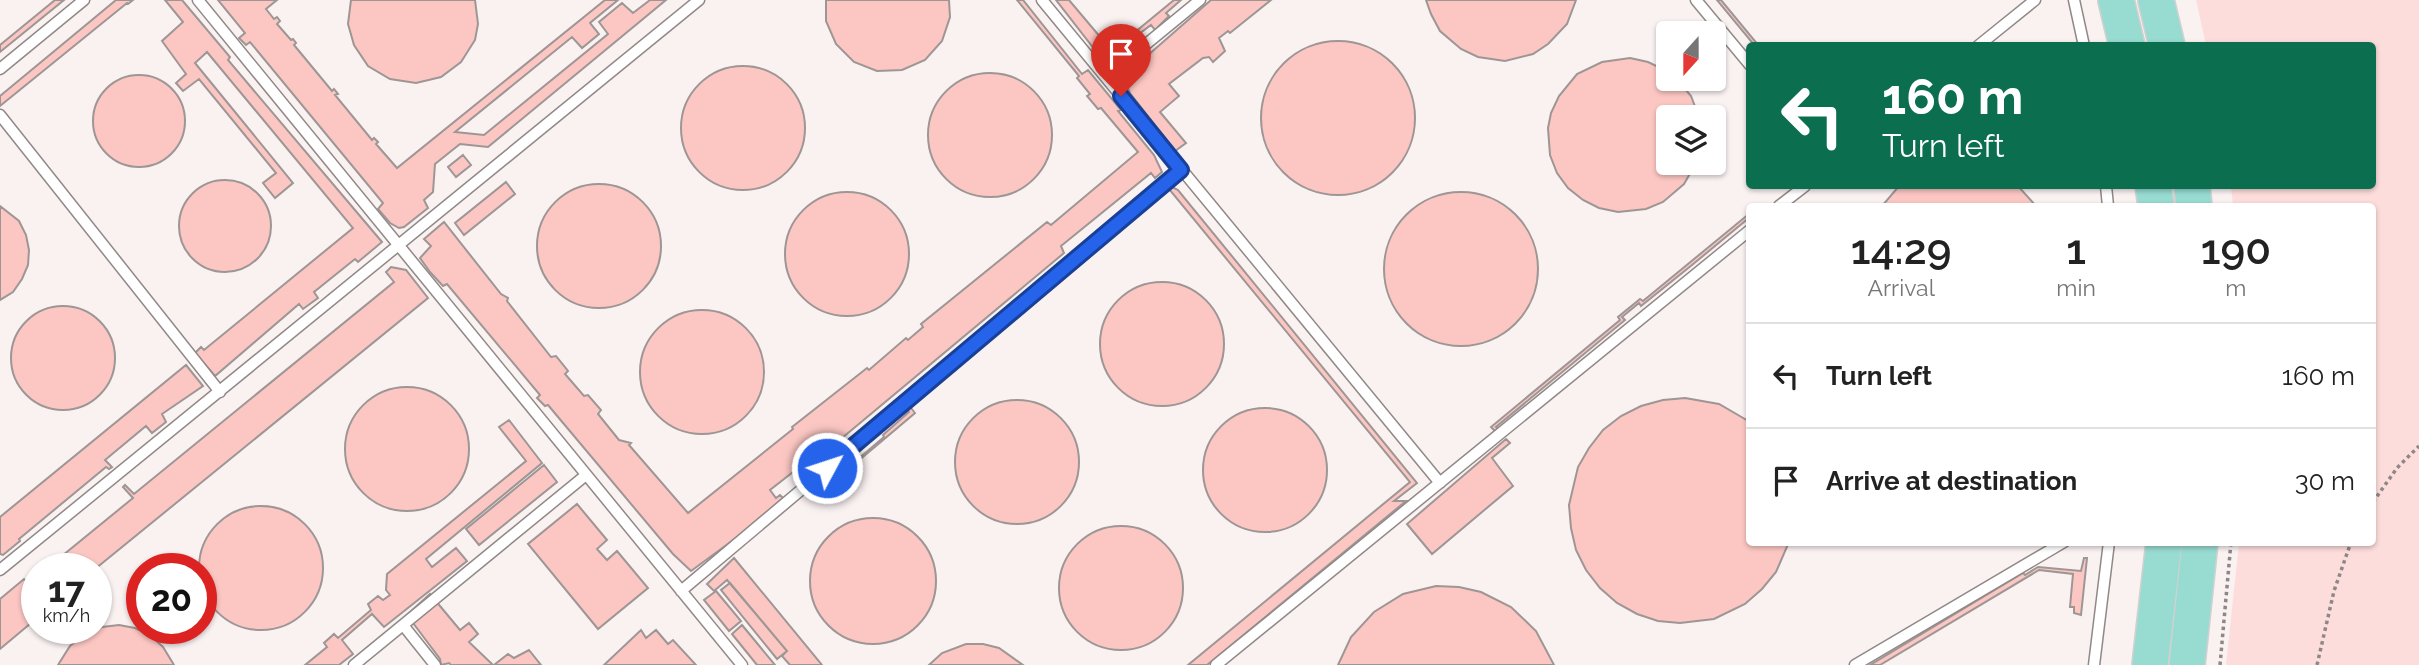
<!DOCTYPE html>
<style>
body{margin:0;font-family:Raleway,sans-serif;background:#f6f6f6;color:#222;height:100vh;display:flex;flex-direction:column;font-size:26px;white-space:nowrap}
*{box-sizing:border-box;margin:0}
p{font-size:23px;color:#767676}
.icon{flex:none;width:38px;height:38px;fill:none;stroke:currentColor;stroke-width:2;stroke-linecap:round;stroke-linejoin:round}
.map{position:relative;flex:1;overflow:hidden}
.sheet{position:absolute;left:1746px;top:203px;width:630px;height:343px;display:flex;flex-direction:column;background:#fff;border-radius:7px;box-shadow:0 2px 5px #0004}
.sheet>*{flex:none}
.guide{position:absolute;left:1746px;top:42px;width:630px;height:147px;border-radius:7px;box-shadow:0 2px 5px #0004;background:#0b6e4f;color:#fff;overflow:hidden}
.needle{width:46px;rotate:201deg}
.fabs{position:absolute;left:1656px;top:21px;display:grid;gap:14px}
.fabs a{display:grid;place-items:center;width:70px;height:70px;border-radius:7px;background:#fff;box-shadow:0 2px 5px #0004;font-size:35px}
.speed{position:absolute;left:21px;top:553px;display:flex;gap:14px;font-size:35px;font-weight:700;text-align:center}
.speed>*{display:grid;place-content:center;width:91px;height:91px;border-radius:50%;background:#fff;box-shadow:0 2px 5px #0004;line-height:1}
.speed small{font-size:18px;font-weight:400}
.speed .limit{border:10px solid #d22;background:#fff;color:#111}
.pin{position:absolute;display:grid;place-items:center;width:60px;height:60px;color:#fff;margin:-72px -30px;border-radius:50% 50% 50% 0;rotate:-45deg;box-shadow:0 0 7px #0007}
.pin .icon{rotate:45deg}
.me{position:absolute;width:77px;margin:-38px;rotate:50deg;stroke-linejoin:round;filter:drop-shadow(0 0 5px #0008)}
.turn{display:flex;align-items:center;gap:24px;height:147px;padding:0 21px;font-size:32px}
.turn .icon{width:91px;height:91px;stroke-width:2.5}
.turn b{display:block;font-size:49px;line-height:60px}
.eta{display:flex;justify-content:space-evenly;align-items:center;height:119px;text-align:center}
.eta b{font-size:42px;font-weight:600;line-height:49px}
ul{padding:0;list-style:none}
li{display:flex;align-items:center;gap:21px;height:105px;padding:0 21px;border-top:2px solid #e0e0e0}
li div{flex:1}
li b{display:block;font-size:26px}
li em{font-style:normal}
.map>svg:first-child{display:block}
.green{fill:#fddddb}
.building{fill:#fcc7c3;stroke:#9d9695;stroke-width:2}
.lines{fill:none;stroke-linecap:round;stroke-linejoin:round}
.service-casing{stroke:#908988;stroke-width:13}
.primary-casing{stroke:#d1d1d1;stroke-width:38}
.path{stroke:#8e8787;stroke-width:3.5;stroke-dasharray:3.5 3.5;stroke-linecap:butt}
.service{stroke:#fff;stroke-width:10}
.primary{stroke:#98dcd1;stroke-width:35}
.route-casing{stroke:#184099;stroke-width:18}
.route{stroke:#2563eb;stroke-width:12}
</style>
<div class="map">
<svg width="2419" height="665" viewBox="0 0 2419 665">
<rect width="100%" height="100%" fill="#faf1f1"/>
<path class="green" d="M2196,0H2419V665H2226L2239,543L2373,542V206H2233L2231,186H2373V46L2206,45Z"/>
<path class="building" d="M55,0H64L0,52V45Z
M116,0H133L128,4L127,3L0,106V96Z
M165,0H182L230,57L228,60L382,242L358,262L355,259L314,292L318,298L303,309L299,304L215,376L195,353L201,347L204,350L353,228L207,52L195,63L293,183L275,198L263,183L276,173L199,79L183,91L176,83L186,74L162,41L183,22Z
M218,0H277L266,9L274,19L277,17L280,21L277,24L291,40L293,39L296,43L294,45L332,91L334,89L338,94L335,95L372,140L374,138L378,142L376,144L397,168L605,0H618L590,23L599,34L582,48L572,37L455,132L484,135L608,34L599,22L622,3L633,13L650,0H666L488,147L460,144L435,164L433,192L424,200L428,208L404,227L399,228L390,223L378,209L383,203L250,42L246,45L239,38L245,33Z
M351,0H475L478,24L475,40L461,62L441,77L416,83L390,79L368,66L354,45L348,24Z
M826,0H949L950,17L942,41L925,60L902,70L877,71L854,62L836,44L826,21Z
M1017,0H1023L1082,74L1088,70L1121,110L1118,111L1154,155L1162,172L1155,178L1151,173L1061,246L1064,253L806,468L802,465L770,490L776,498L780,495L783,498L740,535L691,571L673,554L548,405L545,406L537,398L540,395L447,284L443,286L430,272L420,258L431,246L424,239L444,222L501,294L508,298L507,301L551,357L556,356L568,371L565,374L584,396L588,395L601,410L598,414L619,440L631,443L629,445L688,513L793,429L792,427L867,368L869,370L906,338L908,340L923,327L921,324L1047,222L1051,225L1138,152L1101,108L1098,109L1087,96L1090,94L1077,78L1079,76Z
M1056,0H1069L1112,51L1174,0H1181L1166,13L1169,16L1155,30L1151,25L1115,52L1120,57L1111,64L1102,59Z
M1211,0H1271L1230,33L1228,31L1219,38L1225,51L1213,62L1209,57L1203,58L1169,84L1179,96L1160,112L1186,143L1175,151L1130,93L1123,77Z
M1426,0H1576L1567,24L1548,44L1533,54L1505,61L1478,57L1461,49L1440,31L1431,14Z
M1717,0H1721L1759,46H1755Z
M1261 118a77 77 0 1 1 154 0a77 77 0 1 1-154 0Z
M1630,58L1648,62L1665,70L1668,72V79H1677L1691,96L1699,117H1668V163H1696L1684,184L1663,202L1646,209L1618,212L1599,208L1583,200L1568,188L1557,173L1550,155L1548,128L1551,113L1559,96L1577,74L1602,62Z
M681 128a62 62 0 1 1 124 0a62 62 0 1 1-124 0Z
M928 135a62 62 0 1 1 124 0a62 62 0 1 1-124 0Z
M93 121a46 46 0 1 1 92 0a46 46 0 1 1-92 0Z
M463,155L471,165L456,177L448,167Z
M179 226a46 46 0 1 1 92 0a46 46 0 1 1-92 0Z
M506,182L515,194L464,235L455,223Z
M537 246a62 62 0 1 1 124 0a62 62 0 1 1-124 0Z
M1899,186H2018L2036,206H1882Z
M1172,187L1178,190L1417,483L1394,501H1406L1207,665H1188L1410,482L1169,189Z
M785 254a62 62 0 1 1 124 0a62 62 0 1 1-124 0Z
M1384 269a77 77 0 1 1 154 0a77 77 0 1 1-154 0Z
M0,206L19,221L26,235L29,250L28,265L22,279L13,292L0,300Z
M1750,213V217L1692,265L1641,306L1639,303L1622,317L1625,320L1496,427L1499,429L1496,432L1491,427L1620,320L1618,317L1640,299L1643,301Z
M391,267L406,270L428,298L95,569H46L133,498L123,487L125,485L134,494L394,282L386,272Z
M1100 344a62 62 0 1 1 124 0a62 62 0 1 1-124 0Z
M11 358a52 52 0 1 1 104 0a52 52 0 1 1-104 0Z
M640 372a62 62 0 1 1 124 0a62 62 0 1 1-124 0Z
M186,365L203,386L162,414L166,422L152,433L146,426L105,460L112,467L109,469L106,467L19,539L20,541L3,555L0,554V517Z
M345 449a62 62 0 1 1 124 0a62 62 0 1 1-124 0Z
M1685,398L1719,404L1750,422V542H1789L1776,572L1762,589L1745,604L1714,619L1680,623L1658,621L1637,614L1617,603L1600,588L1586,570L1576,550L1571,528L1569,505L1578,467L1589,448L1603,430L1621,416L1641,406L1663,400Z
M955 462a62 62 0 1 1 124 0a62 62 0 1 1-124 0Z
M907,403L915,413L825,489L816,482L818,480L825,487L884,437L883,435L909,412L904,406Z
M1203 470a62 62 0 1 1 124 0a62 62 0 1 1-124 0Z
M509,420L542,463L426,559L432,567L456,548L467,561L384,627L372,614L342,640L353,654L339,665H305L327,647L324,643L334,634L338,638L371,610L368,604L378,596L383,600L390,595L386,590L387,574L526,461L499,427Z
M1506,439L1510,443L1492,458L1513,486L1432,554L1407,524Z
M544,465L557,482L479,545L466,529Z
M577,504L607,540L597,549L607,560L617,551L648,588L598,629L528,544Z
M199 568a62 62 0 1 1 124 0a62 62 0 1 1-124 0Z
M810 581a63 63 0 1 1 126 0a63 63 0 1 1-126 0Z
M1059 588a62 62 0 1 1 124 0a62 62 0 1 1-124 0Z
M734,558L822,665H790L782,656L787,651L727,580L714,591L707,584Z
M2084,558H2087L2081,615L2074,613V607H2070L2073,574L2039,570L1880,665H1870L2023,573L2025,575L2038,567L2081,571Z
M37,576V618L0,649V599L24,579L28,583Z
M730,583L787,651L777,659L721,590Z
M1436,586L1459,587L1481,592L1511,607L1536,631L1554,665H1338L1351,637L1374,612L1403,594Z
M716,591L741,621L729,631L704,600Z
M430,594L460,630L469,623L478,634L469,642L493,665H451L449,663L441,665L440,659L407,615Z
M119,625L135,628L150,635L163,647L174,665H58L70,646L86,633L102,627Z
M742,625L775,665H757L732,634Z
M641,630L646,638L656,630L668,644L673,640L696,665H604Z
M966,644H983L999,648L1023,665H929L942,653Z
M529,650L541,665H494L508,654L514,658Z"/>
<g class="lines">
<g class="service-casing">
<path id="service" d="M198,0L742,665
M1042,0L1440,483
M1696,0L1750,65
M2074,0L2084,46
M1978,46L2035,0
M0,69L84,0
M1106,77L1200,0
M0,115L220,392
M2106,186L2108,206
M1779,206L1805,186
M0,570L699,0
M681,591L1181,170
M403,625L435,665
M354,665L586,475
M1216,665L1750,230
M1855,665L2064,542
M2094,665L2109,542"/>
</g>
<g class="primary-casing">
<path id="primary" d="M2116,0L2127,46
M2156,0L2167,46
M2153,186L2156,206
M2192,186L2194,206
M2150,665L2164,542
M2187,665L2200,542"/>
</g>
<path class="path" d="M2373,502L2397,468L2419,446
M2220,665L2231,542
M2317,665L2334,591L2351,542"/>
<use href="#service" class="service"/>
<use href="#primary" class="primary"/>
</g>
<g class="lines">
<g class="route-casing">
<path id="route" d="M827,468L1181,170L1121,96"/>
</g>
<use href="#route" class="route"/>
</g>
</svg>
<div class="fabs">
<a><svg class="needle" viewBox="-14 -14 28 28"><path d="M0-13l5 13h-10z" fill="#e53935"/><path d="M0 13l5-13h-10z" fill="#767676"/></svg></a>
<a><svg class="icon" aria-label="layers" viewBox="0 0 24 24"><path d="M12 4l9 5-9 5-9-5zM3 14l9 5 9-5"/></svg></a>
</div>
<div class="speed"><div>17<small>km/h</small></div><div class="limit">20</div></div>
<div class="pin" style="left:1121px;top:96px;background:#d93025"><svg class="icon" aria-label="arrive" viewBox="0 0 24 24"><path d="M6 21V4h12l-3 4 3 4H6"/></svg></div>
<svg class="me" style="left:827px;top:468px" viewBox="-20 -20 40 40"><circle r="17" fill="#2563eb" stroke="#fff" stroke-width="3"/><path d="M0-11L8 9 0 5-8 9z" fill="#fff"/></svg>
<div class="guide">
<div class="turn"><svg class="icon" aria-label="left" viewBox="0 0 24 24"><path d="M17 20v-9H6M10 6l-5 5 5 5"/></svg><div><b>160 m</b>Turn left</div></div>
</div>
<section class="sheet">
<div class="eta">
<div><b>14:29</b><p>Arrival</p></div>
<div><b>1</b><p>min</p></div>
<div><b>190</b><p>m</p></div>
</div>
<ul>
<li><svg class="icon" aria-label="left" viewBox="0 0 24 24"><path d="M17 20v-9H6M10 6l-5 5 5 5"/></svg><div><b>Turn left</b></div><em>160 m</em></li>
<li><svg class="icon" aria-label="arrive" viewBox="0 0 24 24"><path d="M6 21V4h12l-3 4 3 4H6"/></svg><div><b>Arrive at destination</b></div><em>30 m</em></li>
</ul>
</section>
</div>
